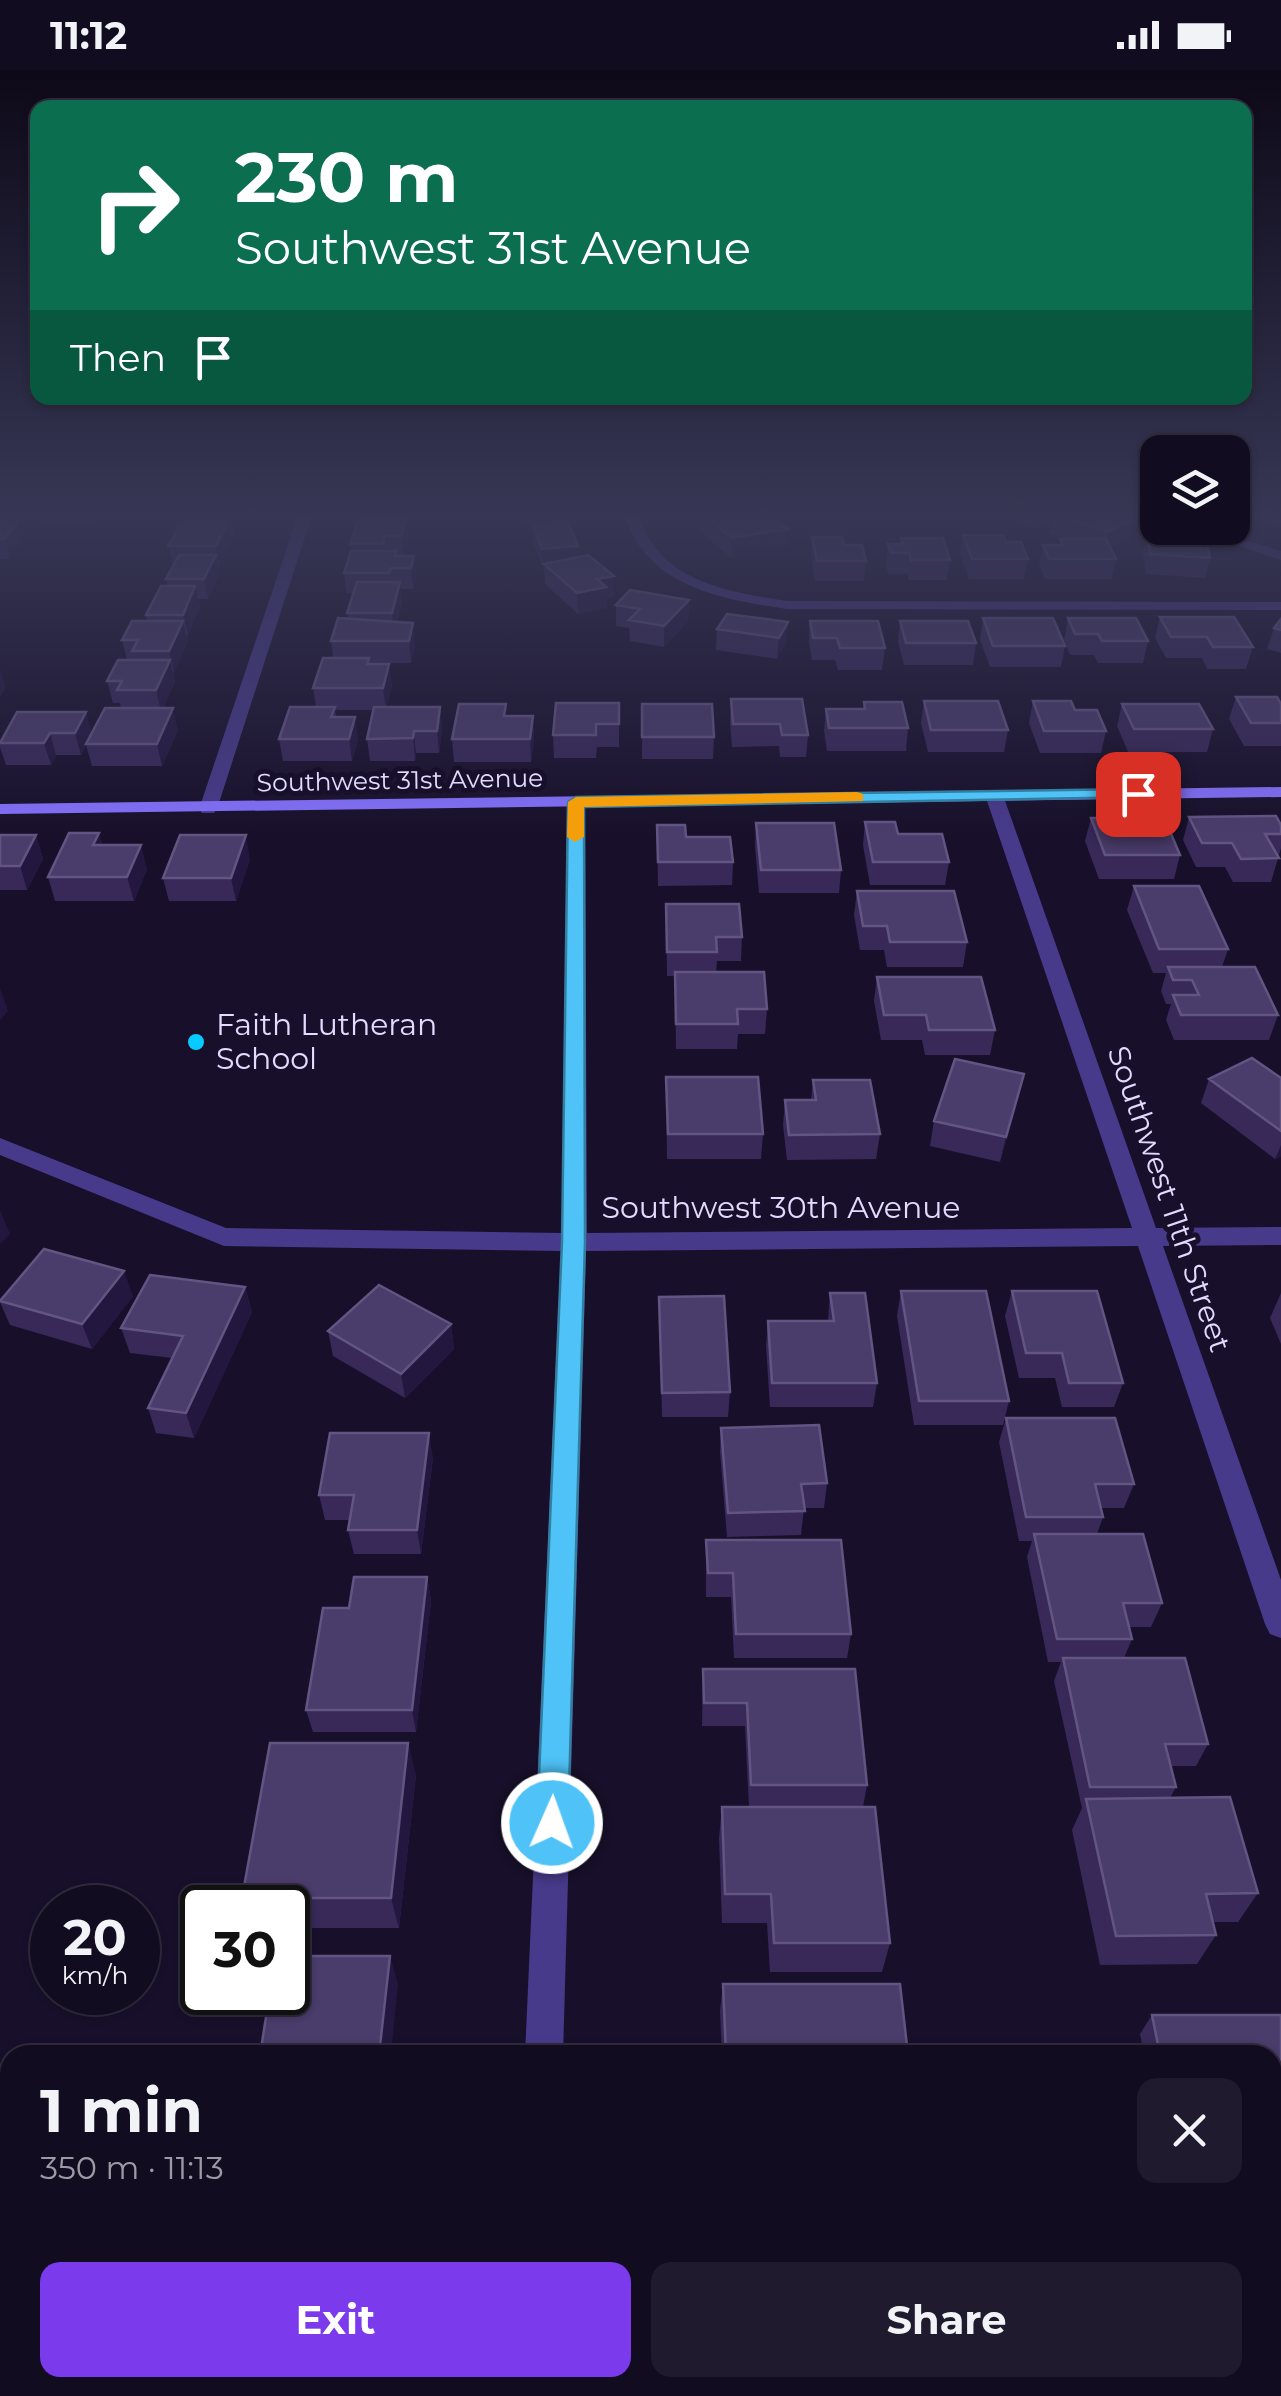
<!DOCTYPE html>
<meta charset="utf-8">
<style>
body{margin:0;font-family:Montserrat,sans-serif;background:#1f1a2d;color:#f1f3f6;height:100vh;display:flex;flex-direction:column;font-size:38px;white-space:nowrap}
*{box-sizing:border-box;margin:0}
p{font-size:32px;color:#9c9ba5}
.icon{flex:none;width:55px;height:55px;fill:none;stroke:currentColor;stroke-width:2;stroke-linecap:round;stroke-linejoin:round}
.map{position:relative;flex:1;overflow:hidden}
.drawer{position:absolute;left:0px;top:1975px;width:1282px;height:352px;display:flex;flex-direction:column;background:#120c20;border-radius:30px 30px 0 0;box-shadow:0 2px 8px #0004,0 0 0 2px #312c3e}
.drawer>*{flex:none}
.guide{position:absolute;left:30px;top:30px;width:1222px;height:305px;border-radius:20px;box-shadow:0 2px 8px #0004,0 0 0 2px #312c3e;background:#0b6e4f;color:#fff;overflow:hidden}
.buttons{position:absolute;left:1140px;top:365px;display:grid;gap:20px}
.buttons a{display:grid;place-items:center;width:110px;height:110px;border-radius:20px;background:#120c20;box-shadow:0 2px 8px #0004,0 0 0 2px #312c3e;font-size:50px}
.speed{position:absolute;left:30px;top:1815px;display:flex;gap:20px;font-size:50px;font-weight:700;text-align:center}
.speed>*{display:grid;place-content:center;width:130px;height:130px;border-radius:50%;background:#120c20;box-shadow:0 2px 8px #0004,0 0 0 2px #312c3e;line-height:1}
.speed small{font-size:25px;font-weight:400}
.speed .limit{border:5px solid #111;border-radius:15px;background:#fff;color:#111}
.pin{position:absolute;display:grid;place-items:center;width:85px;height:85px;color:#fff;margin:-42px;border-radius:20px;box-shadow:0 5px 15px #0006}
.me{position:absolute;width:110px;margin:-55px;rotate:2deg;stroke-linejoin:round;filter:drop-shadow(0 0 8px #0008)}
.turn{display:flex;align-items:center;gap:35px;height:210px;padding:0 40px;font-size:45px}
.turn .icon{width:130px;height:130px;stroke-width:2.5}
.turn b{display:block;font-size:70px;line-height:85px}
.then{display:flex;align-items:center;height:95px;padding:0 40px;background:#0003;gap:20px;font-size:38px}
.round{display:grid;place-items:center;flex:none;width:105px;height:105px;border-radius:20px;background:#1f1a2d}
.summary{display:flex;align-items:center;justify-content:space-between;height:170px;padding:0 40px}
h1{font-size:60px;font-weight:700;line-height:75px}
.action{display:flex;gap:20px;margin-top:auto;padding:20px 40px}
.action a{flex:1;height:115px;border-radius:20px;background:#7c3aed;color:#fff;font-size:40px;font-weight:700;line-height:115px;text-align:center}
.action a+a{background:#1f1a2d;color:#f1f3f6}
.status{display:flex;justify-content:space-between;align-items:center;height:70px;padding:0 50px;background:#120c20;direction:ltr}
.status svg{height:28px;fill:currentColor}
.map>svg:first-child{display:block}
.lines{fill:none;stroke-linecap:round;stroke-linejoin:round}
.street{fill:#473a8b;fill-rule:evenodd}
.secondary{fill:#8572ff;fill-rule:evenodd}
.wall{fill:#382959}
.shaded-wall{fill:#23173f}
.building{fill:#4a3c6b;stroke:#625582;stroke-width:2.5}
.route{fill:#4fc3f7;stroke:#337fa1;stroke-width:2.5}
.slow{fill:#f59e0b}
.poi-dot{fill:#07caff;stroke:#18102b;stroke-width:4}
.labels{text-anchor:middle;stroke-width:10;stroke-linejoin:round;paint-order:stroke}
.far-street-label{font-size:25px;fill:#e3dbff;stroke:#18102b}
.poi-label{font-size:30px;fill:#e3dbff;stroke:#18102b;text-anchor:start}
.street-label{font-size:30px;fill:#e3dbff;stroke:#18102b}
</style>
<div class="status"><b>11:12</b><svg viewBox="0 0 49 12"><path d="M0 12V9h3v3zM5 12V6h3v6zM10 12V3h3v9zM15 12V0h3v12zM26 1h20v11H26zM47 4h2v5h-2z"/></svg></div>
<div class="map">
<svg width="1281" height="2326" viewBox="0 0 1281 2326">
<rect width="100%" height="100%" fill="#18102b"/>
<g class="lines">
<path class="street" d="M299,442H313L217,739L214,743H202L199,739Z
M624,442H638C657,511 724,521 787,531L1281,532V540L787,539C720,529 644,516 624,442Z
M1131,442L1158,444V452L1133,445Z
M1185,458H1205L1281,481V490Z
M994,720L1003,725L1156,1158L1281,1157V1175L1163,1176L1281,1510V1568L1270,1564L1265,1554L1138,1176L586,1181L563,1985H525L561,1181L224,1176L0,1085V1068L226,1158L562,1163L567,732L576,727L585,732L587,1163L1132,1158L985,725Z
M509,2318H553V2326H509Z"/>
<path class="secondary" d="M1281,717V727L0,744V734Z"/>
</g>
<path class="wall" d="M0,442H23L17,451H0Z
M42,442H104L96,455L44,452Z
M176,442H239L241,451L234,466H230L231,472L219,497H218L219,505L208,529H198L200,537L187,566L188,572L173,603L175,612L163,638L178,660L162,696H92L86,675L81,685H56L51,695H6L0,677V671L86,642L91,663L121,638L120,633H113L107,611L127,590L122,570L147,551L146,545L168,516L166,509L173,497L168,476L177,461L174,446Z
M359,442H414L411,456H407L408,469L403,486H414L416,507L413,519H400L402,533L397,552L415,574L411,593H369L392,615L386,637H440L442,659L439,683H416L415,691H370L367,669L374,640H335L336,647L358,669L352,691H283L279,669L316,637L313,618L333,588L331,571L348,549L347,543L354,523H346L344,503L351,481L350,474L359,449Z
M524,442H572L571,459L578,476L579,487L614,506V526L607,528V538L578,544L545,514L544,499L534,475L533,455H539V453H525Z
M700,442H780L779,452L786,479L731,488L700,461Z
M989,442H1111L1133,449L1129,469L1110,478L1116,489L1112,509H1045L1039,495L1043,475H1059L1060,469H1066L1049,464L1052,450L1036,458L989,443Z
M1257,442H1281V457L1255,449Z
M0,453H17L22,472L10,489H0Z
M1148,463L1210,488L1205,508L1146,504L1143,483Z
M963,465L1006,472L1028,489L1024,509H969L960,485Z
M812,467L844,475L866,491L864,511H815L811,487Z
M901,468L950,490L947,510H909L907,504H888L886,495L888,474H900Z
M689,530L688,551L664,577L630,571L629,558L616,556V535Z
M1160,547L1253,577L1246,599H1207L1202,588H1166L1155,568Z
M983,548L1065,576L1061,597H990L980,570Z
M1068,548L1148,571L1143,593H1098L1094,585H1070L1064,570Z
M1281,549V583L1267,579L1274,558Z
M810,551L885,578L882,600H838L835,590H812L809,572Z
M900,551L976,573L973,595H904L898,572Z
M788,552L786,573L777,589L716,580L717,559Z
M1236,627L1281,634V676H1244L1229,649Z
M731,629L808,665L806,687H780L779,676L732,677L730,651Z
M924,631L1008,660L1004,682H928L921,653Z
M1033,631L1106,661L1101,683H1040L1029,653Z
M864,632L908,658L906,681H827L824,661L826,639H863Z
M619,633V677H597L596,688H554L553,665Z
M642,634L714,667L713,689H642Z
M1122,634L1213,659L1207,682H1128L1117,656Z
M507,646H533L534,669L531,692H454L452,669Z
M1189,747L1281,755V778L1271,812H1233L1225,797H1196L1183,770Z
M1091,748L1180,785L1174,809H1099L1085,771Z
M865,752L898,764L949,792L945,815H870L863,775Z
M756,753L841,800L839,823H759L755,776Z
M657,755L686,767L733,792L732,815L658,816Z
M0,765H36L43,789L27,820H0Z
M102,775L147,799L134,831H55L48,807Z
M250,789L236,831H169L163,808Z
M1134,816L1228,879L1222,897L1278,945L1269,970H1174L1166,950L1171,934H1166L1161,921L1166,903H1153L1127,840Z
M857,821L967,872L963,897H887L884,880H860L854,845Z
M666,834L742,867L741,891H717L716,902L767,939L765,964H738L737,979H676L675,906H667Z
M877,907L995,960L990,985H925L922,970H881L874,931Z
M1024,1004L1000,1092L930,1076L934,1051Z
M666,1007L763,1064L761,1089H667Z
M1281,1008V1086L1275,1089L1201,1033L1209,1009Z
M813,1010L880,1064L876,1089L787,1090L783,1055L785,1030H811Z
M245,1217L252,1242L194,1368L156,1363L148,1338L172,1288L130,1283L121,1258Z
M901,1221L1009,1331L1003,1355H914L897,1246Z
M1012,1221L1123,1313L1114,1337H1062L1055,1308H1019L1005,1246Z
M830,1223L877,1313L873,1337H770L766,1276L768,1251H828Z
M1281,1223V1274L1270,1248Z
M133,1226L92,1279L10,1255L0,1232V1230Z
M659,1227L730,1322L728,1347H662Z
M451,1254L454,1279L405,1328L333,1286L328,1261Z
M1006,1348L1134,1414L1124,1438H1101L1103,1447L1097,1464L1162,1533L1151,1557H1129L1132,1569L1124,1588L1208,1674L1196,1696H1170L1176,1717L1170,1728L1258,1823L1238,1852H1213L1216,1865L1197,1894L1100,1895L1072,1760L1082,1738L1054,1611L1061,1592H1048L1027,1487L1032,1471H1019L999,1372Z
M721,1358L827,1413L824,1438H804L801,1465L727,1467L720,1382Z
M433,1388L421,1484H354L348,1460L350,1450H325L319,1425Z
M706,1470L851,1564L847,1588H734L731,1527H706Z
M427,1507L431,1531L416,1662H313L306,1640L349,1538Z
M703,1599L867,1715L863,1737H749L745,1656H702Z
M416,1705L399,1858H288V1838H246L242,1828Z
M722,1737L890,1873L882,1902H770L767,1853H722L719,1768Z
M723,1914L908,1985H722L720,1941Z
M1152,1945H1281V2076H1272V1985H1144L1140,1964Z
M1272,2180H1281V2326H1260L1258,2318H1272Z
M1069,2318H1231L1233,2326H1070Z"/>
<path class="shaded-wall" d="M14,442H23L17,451Z
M92,442H104L96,455Z
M232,442H239L241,451L234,466L230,446Z
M409,442H414L411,456Z
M1039,442H1058L1053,444L1052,450L1036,458Z
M406,449L408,469L403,486L401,466Z
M1133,449L1129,469L1103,482L1108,462Z
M228,452L231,472L219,497L216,476Z
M17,453L22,472L10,489L5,469Z
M788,459L786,479L731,488L732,468Z
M578,476L579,496L544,494L543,499L542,479Z
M216,485L219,505L208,529L204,509Z
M414,486L416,507L413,519L411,498Z
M614,506V526L607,528V538L578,544L577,523L597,509Z
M400,512L402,533L394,564L392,543Z
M195,516L200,537L188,566L183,545Z
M689,530L688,551L664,577V556Z
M183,551L188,572L174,603L169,581Z
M788,552L786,573L777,589L779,568Z
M413,553L415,574L411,593L409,571Z
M170,590L175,612L161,642L156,620Z
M389,594L392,615L386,640L383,618Z
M0,599L6,618L0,627Z
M440,637L442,659L439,683L437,661Z
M173,638L178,660L162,696L157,674Z
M86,642L92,664L81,685L75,663Z
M533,646L534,669L531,692L530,669Z
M355,647L358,669L352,691L349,669Z
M414,661L416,683L415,691L413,668Z
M50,663L56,685L51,695L44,673Z
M99,763L106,786L93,775Z
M36,765L43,789L27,820L20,796Z
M246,765L250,789L236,831L231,808Z
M141,775L147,799L134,831L127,807Z
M0,918L8,941L0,950Z
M1024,1004L1018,1029L1000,1092L1006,1067Z
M1281,1075V1086L1275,1089Z
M0,1140L10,1164L0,1174Z
M124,1201L133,1226L92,1279L82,1254Z
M245,1217L252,1242L194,1368L186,1343Z
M451,1254L454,1279L405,1328L401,1304Z
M429,1363L433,1388L421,1484L417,1460Z
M427,1507L431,1531L416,1662L412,1640Z
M408,1673L416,1705L399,1858L391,1828Z
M390,1886L398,1914L391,1985H379Z
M46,2318H73L72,2326H44Z
M349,2318H362L361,2326H348Z"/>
<path class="building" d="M176,442H232L230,446H174Z
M359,442H391V444H358Z
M701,442H767L788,459L732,468Z
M1057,442H1111L1133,449L1108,462L1053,444Z
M359,449H406L401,466H385L383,474H350Z
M182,452H228L216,476H168Z
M568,452L578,476L542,479L533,455Z
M0,453H17L5,469H0Z
M1148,463L1206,467L1210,488L1150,484Z
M963,465H1003L1006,472H1021L1028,489H972Z
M812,467H842L844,475H862L866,491H817Z
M901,468H943L950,490H911L909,483H891L888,474H903Z
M1060,469H1106L1116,489H1049L1043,475H1063Z
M351,481H396L395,486H414L411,498H391L389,503H344Z
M179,485H216L204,509H166Z
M588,485L614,506L597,509L606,517L577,523L544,494Z
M357,512H400L392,543H347Z
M161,516H195L183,545H146Z
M630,520L689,530L664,556L629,550L640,539L616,535Z
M727,544L788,552L779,568L717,559Z
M1160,547H1234L1253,577H1213L1207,567H1171Z
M338,548L413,553L409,571H331Z
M983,548H1053L1065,576H993Z
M1068,548H1136L1148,571H1102L1098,564H1075Z
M1281,549V560L1274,558Z
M132,551H183L169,581H132L138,570H122Z
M810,551H878L885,578H840L837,568H813Z
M900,551H968L976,573H906Z
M323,588H369L367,594H389L383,618H313Z
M118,590H170L156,620H117L122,611H107Z
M1236,627H1277L1281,634V653H1251Z
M731,629H802L808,665H782L780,654H733Z
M924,631H998L1008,660H931Z
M1033,631H1071L1075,640H1097L1106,661H1044Z
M864,632H902L908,658H829L826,639H865Z
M556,633H619V654H596V665H553Z
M459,634H506L504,646H533L530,669H452Z
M642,634H712L714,667H642Z
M1122,634H1199L1213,659H1134Z
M290,637H335L331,647H355L349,669H279Z
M374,637H440L437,661H414L413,668L367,669Z
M105,638H173L157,674H86Z
M17,642H86L75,663H50L44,673H0Z
M1276,746L1281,755V764H1265L1279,788L1241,789L1232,773H1202L1189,747Z
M1091,748H1130L1135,759H1169L1180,785H1105Z
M865,752H895L898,764H942L949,792H873Z
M756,753H834L841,800H761Z
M657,755H685L686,767H730L733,792H658Z
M69,763H99L93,775H141L127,807H48Z
M0,765H36L20,796H0Z
M180,765H246L231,808H163Z
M1134,816H1199L1228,879H1159Z
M857,821H954L967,872H890L887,856H863Z
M666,834H739L742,867H716L717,882H667Z
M1168,897H1255L1278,945H1181L1173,925H1199L1192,910H1173Z
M675,902H764L767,939H737L738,954H676Z
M877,907H981L995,960H929L926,945H884Z
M1252,988L1281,1008V1061L1209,1009Z
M955,989L1024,1004L1006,1067L934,1051Z
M666,1007H758L763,1064H668Z
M813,1010H870L880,1064L789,1065L785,1030H816Z
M44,1179L124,1201L82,1254L0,1231Z
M150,1205L245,1217L186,1343L148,1338L183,1266L121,1258Z
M379,1215L451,1254L401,1304L328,1261Z
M901,1221H986L1009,1331H919Z
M1012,1221H1097L1123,1313H1069L1062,1283H1026Z
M830,1223H865L877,1313H772L768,1251H834Z
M724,1226L730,1322L662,1323L659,1227Z
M1006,1348H1115L1134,1414H1095L1103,1447H1026Z
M819,1355L827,1413L801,1414L805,1441L728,1443L721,1358Z
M330,1363H429L417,1460H348L354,1425H319Z
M1034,1464H1143L1162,1533H1123L1132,1569H1057Z
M706,1470H841L851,1564H736L733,1503H708Z
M354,1507H427L412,1640H306L323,1538H349Z
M1063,1588H1185L1208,1674H1165L1176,1717H1090Z
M703,1599H855L867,1715H751L747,1633H704Z
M270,1673H408L391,1828H242Z
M1230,1727L1258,1823L1206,1824L1216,1865L1116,1866L1086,1729Z
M722,1737H875L890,1873H774L771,1824H725Z
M288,1886H390L379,1985H260L270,1922H288Z
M723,1914H900L908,1985H726Z
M1152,1945H1281V2059H1272V1985H1160Z
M1272,2180H1281V2289L1272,2253Z
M0,2226H10V2318H46L44,2326H0Z
M204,2318H349L348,2326H203Z
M695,2318H948L949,2326H695Z
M1089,2318H1231L1233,2326H1090Z"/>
<linearGradient id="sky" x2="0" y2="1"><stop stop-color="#0d0918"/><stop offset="0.58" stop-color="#373755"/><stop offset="1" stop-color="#373755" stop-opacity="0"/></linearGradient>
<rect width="1281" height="768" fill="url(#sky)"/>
<path class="route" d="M1138,719L1143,720V727L584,737L585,1172L568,1753L563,1764L552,1768L541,1764L537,1753L562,1172L568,732L576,727Z"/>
<path class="slow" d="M857,722L863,724V731L584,737V767L575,772L567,767L568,732L576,727Z"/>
<circle class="poi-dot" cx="196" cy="972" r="10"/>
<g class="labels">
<g class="far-street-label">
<text transform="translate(400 710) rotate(-1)" y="9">Southwest 31st Avenue</text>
</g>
<g class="poi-label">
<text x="216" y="965">Faith Lutheran<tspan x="216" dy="34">School</tspan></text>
</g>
<g class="street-label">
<text transform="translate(1169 1129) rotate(71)" y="10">Southwest 11th Street</text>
<text x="781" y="1148">Southwest 30th Avenue</text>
</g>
</g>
</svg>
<div class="buttons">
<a><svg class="icon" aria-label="layers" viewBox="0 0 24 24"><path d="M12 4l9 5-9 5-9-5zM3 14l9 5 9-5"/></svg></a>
</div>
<div class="speed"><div>20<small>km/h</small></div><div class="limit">30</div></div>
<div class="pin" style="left:1138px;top:724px;background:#d93025"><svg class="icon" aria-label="arrive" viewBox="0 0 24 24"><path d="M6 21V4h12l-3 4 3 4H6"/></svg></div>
<svg class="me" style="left:552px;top:1753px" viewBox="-20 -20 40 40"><circle r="17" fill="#4fc3f7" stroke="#fff" stroke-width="3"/><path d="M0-11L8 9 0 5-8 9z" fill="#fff"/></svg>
<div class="guide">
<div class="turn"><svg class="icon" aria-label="right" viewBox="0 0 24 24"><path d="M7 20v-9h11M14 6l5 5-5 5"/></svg><div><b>230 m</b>Southwest 31st Avenue</div></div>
<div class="then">Then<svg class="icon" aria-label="arrive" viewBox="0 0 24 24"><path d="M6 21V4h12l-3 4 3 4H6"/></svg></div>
</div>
<section class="drawer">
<div class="summary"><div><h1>1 min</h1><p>350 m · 11:13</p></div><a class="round"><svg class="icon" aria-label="close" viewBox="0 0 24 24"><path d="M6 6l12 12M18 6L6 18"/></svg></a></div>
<div class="action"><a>Exit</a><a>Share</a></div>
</section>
</div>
